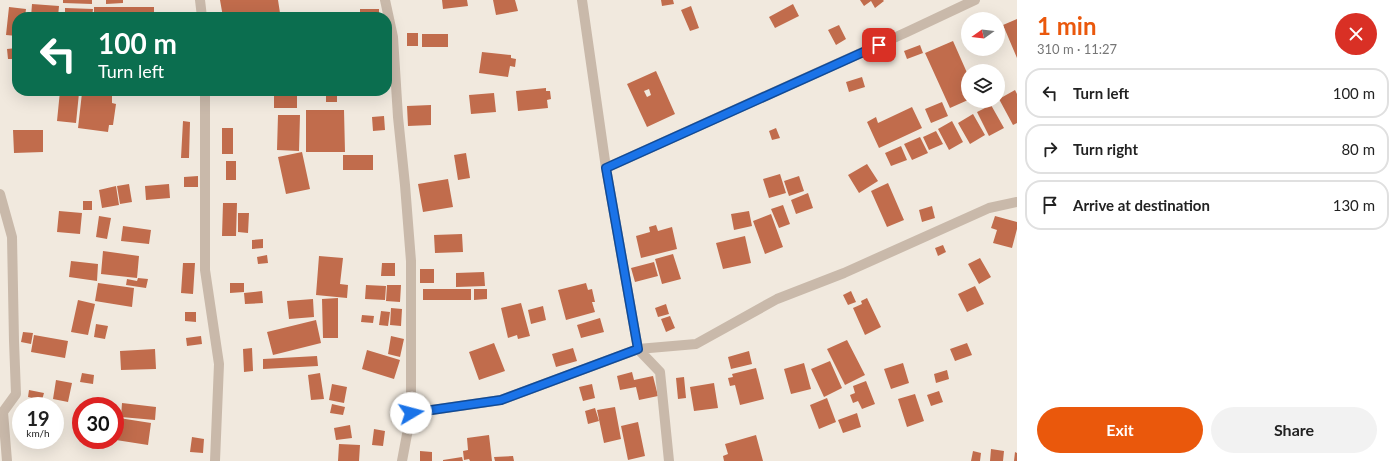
<!DOCTYPE html>
<meta charset="utf-8">
<style>
body{margin:0;font-family:Lato,sans-serif;background:#f2f2f2;color:#222;height:100vh;display:flex;flex-direction:column;font-size:15px;white-space:nowrap}
*{box-sizing:border-box;margin:0}
p{font-size:13px;color:#767676}
.icon{flex:none;width:22px;height:22px;fill:none;stroke:currentColor;stroke-width:2;stroke-linecap:round;stroke-linejoin:round}
.map{position:relative;flex:1;overflow:hidden}
.drawer{display:flex;flex-direction:column;background:#fff;width:380px}
.drawer>*{flex:none}
.top-card{position:absolute;left:12px;top:12px;width:380px;height:84px;border-radius:16px;box-shadow:0 4px 16px #0002;background:#0b6e4f;color:#fff;overflow:hidden}
.needle{width:26px;rotate:256deg}
.tools{position:absolute;left:961px;top:12px;display:grid;gap:8px}
.tools a{display:grid;place-items:center;width:44px;height:44px;border-radius:50%;background:#fff;box-shadow:0 4px 16px #0002;font-size:20px}
.speed{position:absolute;left:12px;top:397px;display:flex;gap:8px;font-size:20px;font-weight:700;text-align:center}
.speed>*{display:grid;place-content:center;width:52px;height:52px;border-radius:50%;background:#fff;box-shadow:0 4px 16px #0002;line-height:1}
.speed small{font-size:10px;font-weight:400}
.speed .limit{border:6px solid #d22;background:#fff;color:#111}
.pin{position:absolute;display:grid;place-items:center;width:34px;height:34px;color:#fff;margin:-17px;border-radius:8px;box-shadow:0 2px 6px #0006}
.me{position:absolute;width:44px;margin:-22px;rotate:82deg;stroke-linejoin:round;filter:drop-shadow(0 0 3px #0008)}
.turn{display:flex;align-items:center;gap:14px;height:84px;padding:0 20px;font-size:18px}
.turn .icon{width:52px;height:52px;stroke-width:2.5}
.turn b{display:block;font-size:28px;line-height:34px}
.round{display:grid;place-items:center;flex:none;width:42px;height:42px;border-radius:21px;background:#f2f2f2}
.summary{display:flex;align-items:center;justify-content:space-between;height:68px;padding:0 20px}
h1{font-size:24px;font-weight:700;line-height:30px;color:#ea580c}
.action{display:flex;gap:8px;margin-top:auto;padding:8px 20px}
.action a{flex:1;height:46px;border-radius:24px;background:#ea580c;color:#fff;font-size:16px;font-weight:700;line-height:46px;text-align:center}
.action a+a{background:#f2f2f2;color:#222}
ul{padding:0;list-style:none}
li{display:flex;align-items:center;gap:12px;height:50px;margin:0 8px 6px;padding:0 12px;border:2px solid #e0e0e0;border-radius:16px}
li div{flex:1}
li b{display:block;font-size:15px}
li em{font-style:normal}
main{display:flex;flex:1;min-height:0}
.map>svg:first-child{display:block}
.building{fill:#c16c4c;fill-rule:evenodd}
.lines{fill:none;stroke-linecap:round;stroke-linejoin:round}
.minor{stroke:#c9b9aa;stroke-width:10}
.route-casing{stroke:#114b97;stroke-width:10}
.route{stroke:#1a73e8;stroke-width:7}
</style>
<main>
<div class="map">
<svg width="1017" height="461" viewBox="0 0 1017 461">
<rect width="100%" height="100%" fill="#f1e9de"/>
<path class="building" d="M63,0H92V4L63,3Z
M106,0H123V3L106,4Z
M220,0H278L280,13L253,17H223Z
M442,0H467L468,6L443,9Z
M493,0H515L518,11L496,15Z
M661,0H673L674,4L662,6Z
M860,0H883L884,1L875,8L871,1L864,6Z
M32,4L59,6L58,17H31Z
M793,4L799,16L775,28L769,17Z
M691,6L699,28L690,31L681,10Z
M9,7L26,9L25,17H17V36L6,35Z
M94,7H154V17H94Z
M65,8L93,9L92,17H65Z
M360,9H379V17H360Z
M1017,19V58L1003,25Z
M839,25L846,39L836,45L828,30Z
M407,33H418V46H407Z
M422,34H448V47H422Z
M953,41L968,75V100L950,108L925,53Z
M920,45L923,53L907,59L904,51Z
M17,48V59H8L7,49Z
M482,52L511,55V58L516,59L515,67L510,66L508,77L479,73Z
M656,71L675,114L647,127L627,84ZM649,89L651,95L647,97L644,91Z
M862,77L865,87L849,92L846,82Z
M546,88V91H550L551,99L547,100L548,108L518,111L516,91Z
M1015,90L1017,94V123L1013,125L999,99Z
M60,91L79,93L76,123L57,121Z
M274,91H297V108H274Z
M326,91H337V102H326Z
M82,93L112,96V103L116,104L113,125H109L108,132L78,128Z
M494,93L496,112L471,114L469,95Z
M942,102L948,116L931,123L925,109Z
M431,105V125L408,126L407,106Z
M991,105L1004,128L989,136L977,112Z
M912,107L922,128L879,148L867,122L876,117L878,123Z
M306,110H344L345,152H306Z
M973,114L985,135L970,144L958,123Z
M278,115H300L299,151L277,150Z
M384,116L385,130L373,131L372,117Z
M183,121L190,122L189,158H181Z
M952,121L963,142L949,150L938,129Z
M222,128H233V154H222Z
M776,128L780,138L772,140L769,131Z
M13,130H43V152L14,153Z
M936,131L943,144L929,150L923,137Z
M920,137L928,153L912,160L904,144Z
M901,146L907,160L891,166L885,153Z
M302,152L310,189L286,194L278,157Z
M466,153L470,178L458,180L454,155Z
M343,155H373V170H343Z
M226,161H236V180H226Z
M867,164L878,181L859,193L848,175Z
M780,174L786,193L769,198L763,179Z
M198,176V187H184V177Z
M799,176L804,191L789,196L784,181Z
M448,179L453,207L423,212L418,184Z
M888,183L904,220L887,227L871,191Z
M129,184L132,202L120,204L117,186Z
M169,184L170,198L146,200L145,186Z
M116,186L119,205L102,208L99,190Z
M808,193L813,208L796,214L791,200Z
M83,201H92V210H83Z
M223,203H237L236,236H222Z
M783,205L790,224L779,228L771,209Z
M932,206L935,218L922,222L919,210Z
M59,211L82,213L80,234L57,232Z
M749,211L752,226L734,230L731,214Z
M238,213H249L248,233L238,232Z
M771,214L783,247L765,254L753,221Z
M99,216L111,218L107,239L96,237Z
M995,216L1017,222V229L1012,248L993,243L997,230L991,228Z
M656,225L658,231L672,227L677,249L641,258L636,236L650,232L649,227Z
M123,226L151,230L149,244L121,241Z
M462,234L463,252L435,253L434,235Z
M745,236L751,263L723,269L716,243Z
M263,239V248L252,249V240Z
M943,245L946,252L938,256L935,248Z
M103,251L139,256L137,278L101,274Z
M673,254L681,279L662,284L655,259Z
M267,255L268,263L258,264L257,257Z
M319,256L343,258L340,284L348,285L347,298L316,295Z
M980,258L991,277L979,284L968,264Z
M71,261L98,264L97,281L69,277Z
M654,262L658,276L635,282L631,268Z
M183,263H195L193,294L181,293Z
M382,263H395V276H381Z
M420,269H434V283H420Z
M484,272L485,286L456,287V273Z
M138,278L148,279L146,288L126,285L127,279L137,281Z
M98,283L134,288L132,307L95,301Z
M230,283H244V292L230,293Z
M586,283L588,290L592,289L595,302H592L595,312L566,320L558,290Z
M366,285L386,286L385,300L365,299Z
M387,285H401L400,302L386,301Z
M975,286L984,304L967,312L958,294Z
M423,289H471V300H423Z
M474,289H487V299L474,300Z
M262,291L263,303L245,304L244,293Z
M851,291L856,302L848,305L843,295Z
M338,298V338H323L322,299Z
M867,298L881,327L865,335L853,308L862,304L861,301Z
M313,299L314,317L289,319L287,301Z
M78,300L95,304L88,335L71,332Z
M521,303L530,336L518,339L517,335L508,338L501,308Z
M666,304L669,314L658,317L655,308Z
M543,306L546,320L531,324L528,310Z
M391,308L402,309L401,326L390,325Z
M381,311L390,312L388,326L379,325Z
M185,312H196V322L185,321Z
M362,315L374,316L373,323L361,322Z
M670,316L675,328L666,332L661,319Z
M600,318L604,332L581,338L577,325Z
M316,320L321,343L273,355L267,332Z
M96,324L108,326L105,339L94,337Z
M23,332L33,333L31,344L21,342Z
M34,335L68,341L65,358L31,352Z
M201,336L202,344L187,346L186,338Z
M391,336L404,339L400,357L388,354Z
M847,340L865,375L845,385L827,349Z
M494,343L505,371L479,380L469,352Z
M967,343L972,355L955,361L950,349Z
M252,348L253,371L244,372L243,349Z
M573,348L577,361L556,367L552,354Z
M155,349L156,369L121,370L120,351Z
M367,350L400,360L394,379L362,369Z
M749,351L752,364L731,369L728,357Z
M317,356L318,366L263,369V359Z
M830,361L842,388L824,397L811,369Z
M804,363L811,389L791,394L784,369Z
M903,363L909,383L891,389L884,369Z
M756,368L764,399L740,405L735,385L730,386L728,378L733,377L732,374Z
M947,370L949,379L936,383L934,374Z
M632,372L634,380L653,376L658,396L639,400L636,387L620,390L617,376Z
M82,373L94,375L93,384L80,382Z
M320,373L324,399L311,400L308,375Z
M684,377L686,398L678,399L676,378Z
M56,380L72,383L68,402L53,399Z
M866,381L875,404L862,409L858,401L853,403L850,395L855,393L853,386Z
M714,383L718,408L694,411L690,387Z
M332,384L347,387L344,403L329,400Z
M592,384L595,398L583,401L579,387Z
M29,390L44,393L42,400L28,397Z
M939,391L943,402L931,406L927,395Z
M915,394L924,421L907,427L898,399Z
M827,398L836,422L819,429L810,405Z
M122,403L156,407L155,420L121,417Z
M332,404L345,407L343,415L330,413Z
M615,407L621,439L604,443L597,410Z
M595,408L599,421L588,424L585,411Z
M857,413L861,427L843,433L838,420Z
M119,418L151,423L148,445L116,440Z
M638,422L645,456L628,460L621,426Z
M350,425L352,438L336,440L334,428Z
M374,429L385,431L383,446L372,445Z
M489,435L492,461H470L469,459L464,460L463,451L468,450L467,438Z
M756,435L763,461H724L723,456L728,454L725,444Z
M192,437L204,439L203,453L190,452Z
M339,444L360,445L359,461H338Z
M991,449L1004,451L1003,461H990Z
M420,451L432,452V461H420Z
M973,451L981,453L980,461H971Z
M1015,452L1017,453V461H1014Z
M513,456L514,461H495L494,457Z
M462,457L463,461H443V460Z"/>
<g class="lines">
<path class="minor" d="M200,0L202,17
M385,0L393,37L398,117L405,185L411,261V413L402,461
M582,0L606,168L638,349L660,372L669,461
M205,91V270L219,364L215,461
M606,168L907,32L975,0
M0,194L12,237L14,341L16,394L3,412L7,461
M411,413L501,400L638,349L696,344L777,299L844,273L989,208L1017,202"/>
</g>
<g class="lines">
<g class="route-casing">
<path id="route" d="M411,413L501,400L638,349L606,168L879,45"/>
</g>
<use href="#route" class="route"/>
</g>
</svg>
<div class="tools">
<a><svg class="needle" viewBox="-14 -14 28 28"><path d="M0-13l5 13h-10z" fill="#e53935"/><path d="M0 13l5-13h-10z" fill="#767676"/></svg></a>
<a><svg class="icon" aria-label="layers" viewBox="0 0 24 24"><path d="M12 4l9 5-9 5-9-5zM3 14l9 5 9-5"/></svg></a>
</div>
<div class="speed"><div>19<small>km/h</small></div><div class="limit">30</div></div>
<div class="pin" style="left:879px;top:45px;background:#d93025"><svg class="icon" aria-label="arrive" viewBox="0 0 24 24"><path d="M6 21V4h12l-3 4 3 4H6"/></svg></div>
<svg class="me" style="left:411px;top:413px" viewBox="-20 -20 40 40"><circle r="19" fill="#fff"/><path d="M0-13L10 11 0 6-10 11z" fill="#1a73e8"/></svg>
<div class="top-card">
<div class="turn"><svg class="icon" aria-label="left" viewBox="0 0 24 24"><path d="M17 20v-9H6M10 6l-5 5 5 5"/></svg><div><b>100 m</b>Turn left</div></div>
</div>
</div>
<section class="drawer">
<div class="summary"><div><h1>1 min</h1><p>310 m · 11:27</p></div><a class="round" style="background:#d93025;color:#fff"><svg class="icon" aria-label="close" viewBox="0 0 24 24"><path d="M6 6l12 12M18 6L6 18"/></svg></a></div>
<ul>
<li><svg class="icon" aria-label="left" viewBox="0 0 24 24"><path d="M17 20v-9H6M10 6l-5 5 5 5"/></svg><div><b>Turn left</b></div><em>100 m</em></li>
<li><svg class="icon" aria-label="right" viewBox="0 0 24 24"><path d="M7 20v-9h11M14 6l5 5-5 5"/></svg><div><b>Turn right</b></div><em>80 m</em></li>
<li><svg class="icon" aria-label="arrive" viewBox="0 0 24 24"><path d="M6 21V4h12l-3 4 3 4H6"/></svg><div><b>Arrive at destination</b></div><em>130 m</em></li>
</ul>
<div class="action"><a>Exit</a><a>Share</a></div>
</section>
</main>
